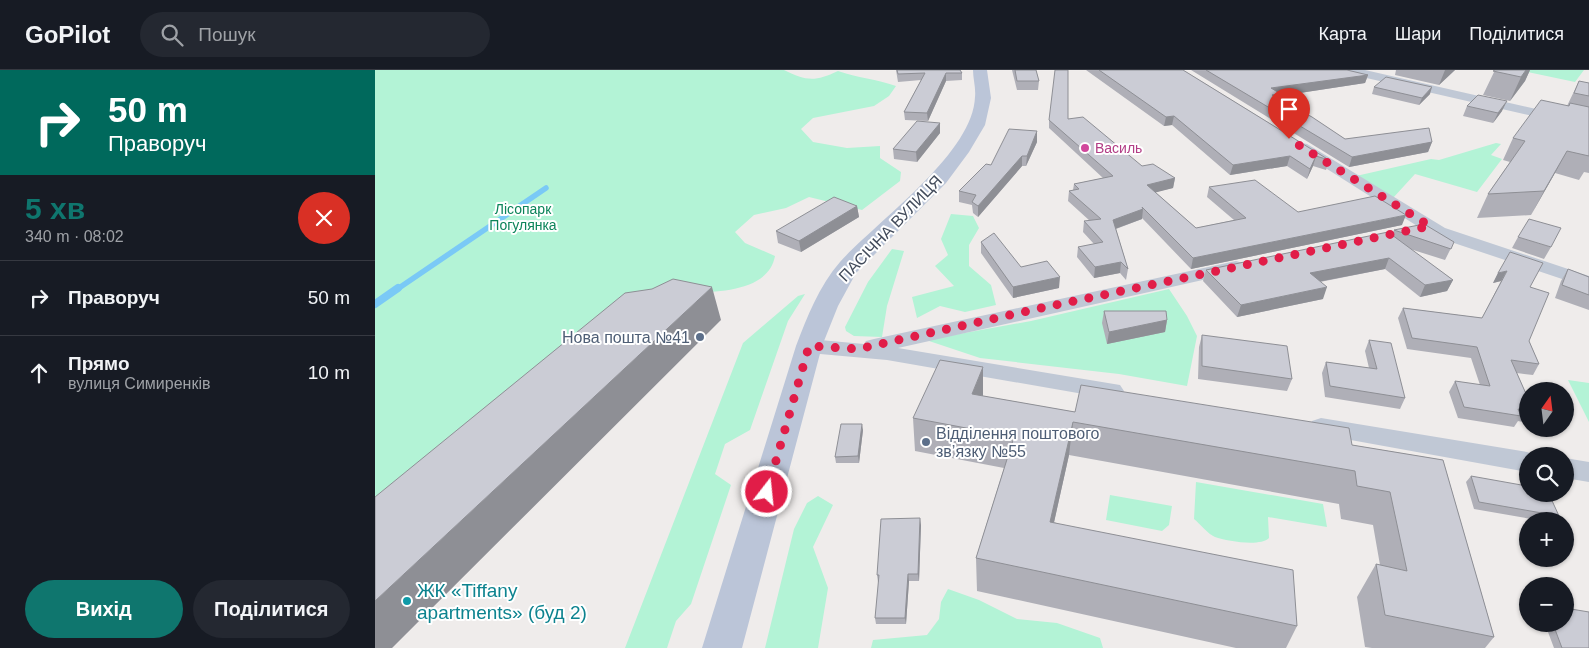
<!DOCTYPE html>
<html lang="uk">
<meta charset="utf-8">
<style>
body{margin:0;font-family:Helvetica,sans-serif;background:#242831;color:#f1f3f6;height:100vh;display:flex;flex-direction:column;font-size:19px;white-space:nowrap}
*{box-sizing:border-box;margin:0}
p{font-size:16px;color:#9ea1a6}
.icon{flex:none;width:28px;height:28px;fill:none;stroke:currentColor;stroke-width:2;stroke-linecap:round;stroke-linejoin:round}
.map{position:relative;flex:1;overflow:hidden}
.sheet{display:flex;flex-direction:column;background:#171b24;width:375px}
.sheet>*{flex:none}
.guide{background:#00695c;color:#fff;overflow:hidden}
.needle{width:32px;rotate:14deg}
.controls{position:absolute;left:1144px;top:312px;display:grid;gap:10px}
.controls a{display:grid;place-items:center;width:55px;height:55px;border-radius:50%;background:#171b24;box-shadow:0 1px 4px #0004;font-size:25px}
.pin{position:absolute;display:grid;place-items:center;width:42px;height:42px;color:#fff;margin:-51px -21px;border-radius:50% 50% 50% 0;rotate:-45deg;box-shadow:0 0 5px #0007}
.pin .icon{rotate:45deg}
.me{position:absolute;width:55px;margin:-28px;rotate:16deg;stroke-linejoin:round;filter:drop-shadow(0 0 4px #0008)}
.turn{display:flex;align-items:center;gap:18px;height:105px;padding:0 25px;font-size:22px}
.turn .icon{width:65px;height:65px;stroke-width:2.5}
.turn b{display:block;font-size:35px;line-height:42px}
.round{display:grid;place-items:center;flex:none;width:52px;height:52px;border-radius:26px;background:#242831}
.overview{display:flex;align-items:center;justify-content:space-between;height:85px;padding:0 25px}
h1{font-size:30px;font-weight:700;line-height:38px;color:#0f766e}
.cta{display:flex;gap:10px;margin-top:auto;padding:10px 25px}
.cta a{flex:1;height:58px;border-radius:30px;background:#0f766e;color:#fff;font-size:20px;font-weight:700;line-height:58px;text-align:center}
.cta a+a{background:#242831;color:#f1f3f6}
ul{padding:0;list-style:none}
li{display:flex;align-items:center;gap:15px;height:75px;padding:0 25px;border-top:1px solid #363941}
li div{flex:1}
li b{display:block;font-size:19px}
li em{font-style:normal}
header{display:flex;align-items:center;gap:30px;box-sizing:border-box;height:70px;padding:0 25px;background:#171b24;border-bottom:1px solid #363941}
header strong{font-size:24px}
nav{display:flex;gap:28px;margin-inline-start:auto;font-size:18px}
.search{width:350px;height:45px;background:#242831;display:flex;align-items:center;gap:12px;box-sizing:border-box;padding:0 18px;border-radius:28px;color:#9ea1a6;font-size:19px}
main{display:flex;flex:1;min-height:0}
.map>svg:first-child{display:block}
.green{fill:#b3f3d6}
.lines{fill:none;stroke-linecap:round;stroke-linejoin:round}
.stream-far1{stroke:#7ac9f6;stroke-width:5.5}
.stream{stroke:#7ac9f6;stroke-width:8}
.street{fill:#c0c8d5;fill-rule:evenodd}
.secondary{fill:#bbc5d8;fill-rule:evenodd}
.wall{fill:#afafb7}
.shaded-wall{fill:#8e8f95}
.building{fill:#cbccd5;stroke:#8e8f95}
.route{stroke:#e11d48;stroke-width:9;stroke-dasharray:0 16.2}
.hotel-dot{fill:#d1479c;stroke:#fff;stroke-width:2}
.service-dot{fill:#5c6f8a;stroke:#fff;stroke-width:2}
.culture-dot{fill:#0f9aa8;stroke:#fff;stroke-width:2}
.labels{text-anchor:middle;stroke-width:4;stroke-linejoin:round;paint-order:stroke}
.far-hotel-label{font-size:14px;fill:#b23c85;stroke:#fff;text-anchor:start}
.far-park-label{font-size:14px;fill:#0c845a;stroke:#fff}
.street-label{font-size:16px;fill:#424b5b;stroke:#fff}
.service-label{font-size:16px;fill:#4e5e75;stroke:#fff;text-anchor:end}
.near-culture-label{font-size:19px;fill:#0d838f;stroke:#fff;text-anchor:start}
</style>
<header>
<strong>GoPilot</strong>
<div class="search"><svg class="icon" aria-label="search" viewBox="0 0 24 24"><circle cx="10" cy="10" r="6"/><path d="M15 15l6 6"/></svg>Пошук</div>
<nav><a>Карта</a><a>Шари</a><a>Поділитися</a></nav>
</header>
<main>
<section class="sheet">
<div class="guide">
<div class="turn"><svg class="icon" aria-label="right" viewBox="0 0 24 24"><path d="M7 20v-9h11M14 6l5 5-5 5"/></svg><div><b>50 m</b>Праворуч</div></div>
</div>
<div class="overview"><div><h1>5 хв</h1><p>340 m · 08:02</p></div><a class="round" style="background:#d93025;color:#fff"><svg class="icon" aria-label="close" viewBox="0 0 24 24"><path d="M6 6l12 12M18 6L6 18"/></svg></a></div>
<ul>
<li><svg class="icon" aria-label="right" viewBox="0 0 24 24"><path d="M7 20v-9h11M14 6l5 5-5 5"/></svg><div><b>Праворуч</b></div><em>50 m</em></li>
<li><svg class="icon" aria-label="ahead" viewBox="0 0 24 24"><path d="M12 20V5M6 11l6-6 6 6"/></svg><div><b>Прямо</b><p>вулиця Симиренків</p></div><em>10 m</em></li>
</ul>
<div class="cta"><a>Вихід</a><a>Поділитися</a></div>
</section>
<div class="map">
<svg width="1214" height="578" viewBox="0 0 1214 578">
<rect width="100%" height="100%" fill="#efeceb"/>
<path class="green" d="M0,0H409C431,11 440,12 463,1C482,8 502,9 521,16L514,26L499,36L438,48L426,59L438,72L472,78L505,76V88L526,102L525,111L487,140L434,127L411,138L379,145L360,162L370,173L400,186C394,220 346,222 319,222L0,445Z
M1149,0H1209L1200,12L1148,1Z
M1121,73L1126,74L1116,85L1127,89L1102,122L1040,104L1018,128L981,106L1056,89L1064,90Z
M576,144L598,146L604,158L594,175V196L616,215L621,235L590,242L565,236L542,248L537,227L579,216L560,196L573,185L566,169Z
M517,179L529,181L512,236L507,267L479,266L471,261L470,257L493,212Z
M794,219L812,246L822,266L812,316L744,304L605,288L551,270L656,251Z
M430,224L413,251L375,360L350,374L340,404L356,415L316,534L301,551L292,578H250L368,273L423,226Z
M1193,310L1214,313V352Z
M821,412L948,434L952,457L893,447L894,468C885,477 852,471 840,467C833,464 825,454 819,449Z
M735,425L797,436L794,455L787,461L731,450Z
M443,426L458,435L438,477L453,518L443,578H390L419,459L432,433Z
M573,519L604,530L642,549L682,553L725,568L728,578H496L498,570L552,565L564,549L566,532Z"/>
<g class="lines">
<path class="stream-far1" d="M21,220L171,118"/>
<path class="stream" d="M0,234L23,218"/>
<path class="street" d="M968,0H990L1214,51V59L974,4Z
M927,73L932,74L1070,158L1214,206V218L1058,166L922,80L920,77L922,74Z
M861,191L868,193L871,197L868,201L523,278L745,315L749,321L745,327L737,329L512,290L434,283L426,281L423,276L426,271L434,269L489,274L491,271L499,269Z
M946,348L1152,382L1162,386H1152V402L937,363L934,357L937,351Z
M1190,388L1214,392V412L1190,408Z"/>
<path class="secondary" d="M598,0H612L616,28L610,55L594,82L571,113L481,203L463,236L447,276L367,578H327L421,276C432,247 444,216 465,192C502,151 598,84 600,27C601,18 598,9 598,0Z"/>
</g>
<path class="wall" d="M521,0H585L587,3V10L571,11L553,51L530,50L529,42L546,10L523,12Z
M637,0H661L664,11L663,20H642Z
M711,0H808L954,90L951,100L938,96L932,109L912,96L855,105L797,55L789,56Z
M816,0H972L993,5L990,13L905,26L904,29L970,69L1057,72L1053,82L974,97Z
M1021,0H1080L1064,15L1020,5Z
M1120,0H1155L1150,11L1135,31L1108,25Z
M1204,11L1214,13V103L1209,102L1204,110L1180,103L1156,145L1102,148L1113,124L1135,92L1128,90L1138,68L1192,36Z
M999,17L1055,24L1044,35L997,24Z
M1092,36L1127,41L1118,53L1088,46Z
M693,49L767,96L800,108L798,118L780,122L821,158L859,150L832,127L834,117L923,142L1027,155L816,199L767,148V149L741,159L753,199L751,210L745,203L719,208L702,187L703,177L719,174L708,162L709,151H715L693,131L694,121L698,120L699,114L728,108L674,58V50Z
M565,53V63L542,92L519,89L518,79Z
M662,61V72L651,96H647L603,147L598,143L597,135L584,132V121L616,95Z
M482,136L484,147L426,182L403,173L401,161Z
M1019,160L1079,172L1070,190L1035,179L1078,210L1072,221L1045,227L1010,199L945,212L948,229L862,247L828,211L831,200L1017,165Z
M1143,167L1176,177L1169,189L1137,178Z
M606,172L646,197L684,218L638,228L606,183Z
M1193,199L1214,207V240L1180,228L1186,211Z
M1123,203L1155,217L1154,271L1164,294L1158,305L1142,303L1152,326V353L1143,351L1139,357L1083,348L1074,322L1080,311L1105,315L1096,288L1032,279L1023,248L1028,238L1107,248L1126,211L1118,213Z
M729,241L792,250L790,262L732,274L727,253Z
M827,265L917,309L912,321L823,309L824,277Z
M994,270L1030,328L1025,339L950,327L947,303L951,292L994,298L990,281Z
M608,326L700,342L977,375L1068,390L1119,567L1110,578H997L990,577L982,527L1001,494L1005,495L998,455L966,449L964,434L694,385L679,452L922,556L911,578H861L602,521L601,488L629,398L540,381L538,348Z
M488,360L484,393H461L460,387Z
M1096,406L1184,446L1180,451H1168L1099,439L1091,412Z
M546,455L544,511H534L531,554H501L500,548L504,512H503L502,505Z
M1170,554H1190L1214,578H1179Z"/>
<path class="shaded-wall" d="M1070,0H1080L1064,15Z
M1151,0H1155L1150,11L1135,31L1146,7Z
M571,3V11L553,51L552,43Z
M993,5L990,13L905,26L903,33L894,34L896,18Z
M1057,17L1055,24L1044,35L1047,28Z
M1132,31L1127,41L1118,53L1123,43Z
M799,46L797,55L789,56L791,47Z
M565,53V63L542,92L541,82Z
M662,61V72L651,96L652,86Z
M1057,72L1053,82L974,97L977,87Z
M1192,81L1180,103L1156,145L1169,121Z
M647,86V96L603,147V136Z
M915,86L912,96L855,105L858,95Z
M941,86L938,96L932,109L935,99Z
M800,108L798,118L771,125L772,115Z
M482,136L484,147L426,182L424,171Z
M768,139L767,149L737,160L738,150Z
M1031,145L1027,155L816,199L818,188Z
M1014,188L1010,199L932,214L935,203Z
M746,192L745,203L719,208L720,197Z
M1132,201L1126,211L1118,213L1123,203Z
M685,207L684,218L638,228V217Z
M1078,210L1072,221L1045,227L1050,215Z
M337,217L346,250L17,578H0V531Z
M952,217L948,229L862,247L866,235Z
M792,250L790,262L732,274L734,262Z
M608,297V329L597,324Z
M698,352L694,385L672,484L675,452Z
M487,354L488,360L484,393L483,386Z
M545,448L546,455L544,511L543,504Z
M533,504L534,511L531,554L530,548Z"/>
<path class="building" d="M522,0H585L587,3H571L552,43L529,42L550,3L523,4Z
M640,0H661L664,11H642Z
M680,0H693V49L708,47L767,96L778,94L800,108L772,115L821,158L871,148L834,117L880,110L923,142L1000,126L1031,145L818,188L767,137L768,139L738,150L753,199L746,192L720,197L703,177L728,172L709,151L726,149L694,121L704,119L699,114L738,106L674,50Z
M724,0H808L954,90L941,86L935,99L915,86L858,95L799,46L791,47Z
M831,0H972L993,5L896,18L906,24L897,25L937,47L970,69L1054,58L1057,72L977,87Z
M1120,0H1151L1146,7L1118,1Z
M1011,7L1057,17L1047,28L999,17Z
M1204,11L1214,13V26L1199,23Z
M1103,25L1132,31L1123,43L1092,36Z
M1166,30L1194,36L1195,33L1214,37V86L1192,81L1169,121L1113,124L1150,71L1138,68Z
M542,51L565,53L541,82L518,79Z
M634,59L662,61L652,86H647L603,136L597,132L601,125L584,121L611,94L616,95Z
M459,127L482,136L424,171L401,161Z
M1154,149L1186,158L1176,177L1143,167Z
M1049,154L1079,172L1076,179L1019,160Z
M1013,162L1078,210L1050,215L1014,188L935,203L952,217L866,235L831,200Z
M619,163L646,197L672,191L685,207L638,217L606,172Z
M1135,182L1168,193L1155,217L1174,223L1154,271L1164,294L1136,290L1152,326V341L1143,339L1146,346L1089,337L1080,311L1115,316L1102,277L1037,268L1028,238L1107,248L1132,201L1123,203Z
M1193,199L1214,207V225L1187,215Z
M298,209L337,217L0,531V427L250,223L277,219Z
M729,241H791L792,250L734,262Z
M827,265L912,276L917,309L827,296Z
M994,270L1016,273L1030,328L955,316L951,292L1002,299Z
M565,290L608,297L597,324L700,342L706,315L974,358L977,375L1068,390L1119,567L1010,545L1001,494L1032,501L1015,422L982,416L980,401L698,352L675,452L918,500L922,556L601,488L639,367L538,348Z
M466,354H487L483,386L460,387Z
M1096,406L1152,416V424H1174L1184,446L1104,432Z
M545,448L543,504H533L530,548H500L504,505H502L506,449Z
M1190,538L1214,542V578H1187L1178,554H1190Z"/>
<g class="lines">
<path class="route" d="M392,422L434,276L483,279L671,237L1055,156L914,69"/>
</g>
<circle class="hotel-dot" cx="710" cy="78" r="5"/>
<g class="service-dot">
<circle cx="325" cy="267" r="5"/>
<circle cx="551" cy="372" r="5"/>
</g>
<circle class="culture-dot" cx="32" cy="531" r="5"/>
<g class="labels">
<g class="far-hotel-label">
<text x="720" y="83">Василь</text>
</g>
<g class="far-park-label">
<text x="148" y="144">Лісопарк<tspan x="148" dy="16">Погулянка</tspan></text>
</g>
<g class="street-label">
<text transform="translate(515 158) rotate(-46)" y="6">ПАСІЧНА ВУЛИЦЯ</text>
</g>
<g class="service-label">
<text x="315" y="273">Нова пошта №41</text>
<text x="561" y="369" text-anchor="start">Відділення поштового<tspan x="561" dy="18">зв’язку №55</tspan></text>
</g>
<g class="near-culture-label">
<text x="42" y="527">ЖК «Tiffany<tspan x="42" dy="22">apartments» (буд 2)</tspan></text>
</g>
</g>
</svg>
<div class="controls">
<a><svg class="needle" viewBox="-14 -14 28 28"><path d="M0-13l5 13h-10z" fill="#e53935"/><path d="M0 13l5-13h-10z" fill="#9ea1a6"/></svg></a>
<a><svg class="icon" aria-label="search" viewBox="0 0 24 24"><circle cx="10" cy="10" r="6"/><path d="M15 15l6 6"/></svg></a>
<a>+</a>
<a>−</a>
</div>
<div class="pin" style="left:914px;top:69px;background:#d93025"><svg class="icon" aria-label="arrive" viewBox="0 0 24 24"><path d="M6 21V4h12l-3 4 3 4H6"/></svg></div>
<svg class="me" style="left:392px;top:422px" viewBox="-20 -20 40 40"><circle r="17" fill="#e11d48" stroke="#fff" stroke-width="3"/><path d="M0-11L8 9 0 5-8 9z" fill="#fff"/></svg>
</div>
</main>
